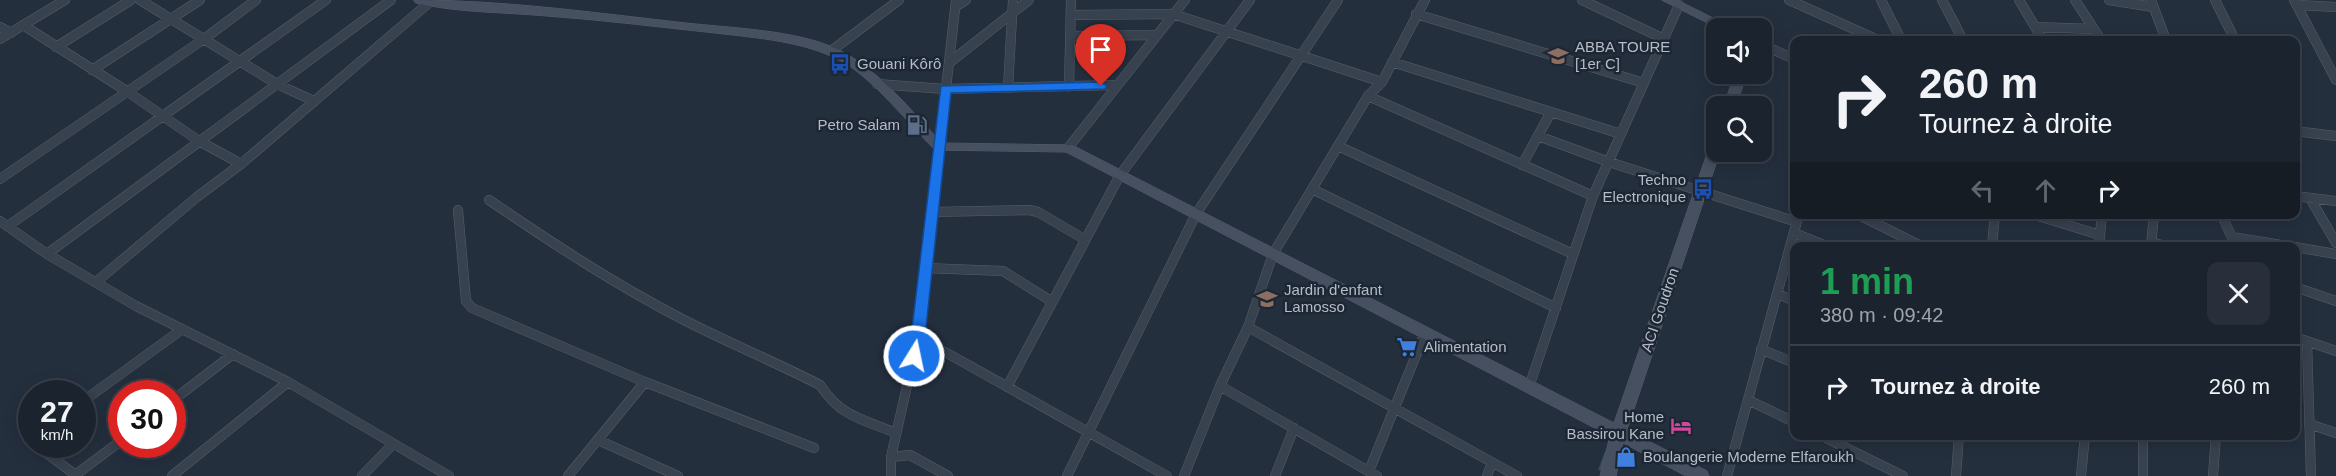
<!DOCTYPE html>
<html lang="fr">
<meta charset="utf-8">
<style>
body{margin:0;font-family:Helvetica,sans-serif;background:#282f3a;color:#f1f3f6;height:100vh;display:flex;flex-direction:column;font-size:22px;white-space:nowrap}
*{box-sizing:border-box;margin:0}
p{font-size:20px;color:#a0a4aa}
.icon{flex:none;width:33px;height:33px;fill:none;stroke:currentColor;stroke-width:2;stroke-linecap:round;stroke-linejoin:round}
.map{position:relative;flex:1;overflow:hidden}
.sheet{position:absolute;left:1790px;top:242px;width:510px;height:198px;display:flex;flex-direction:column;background:#1b232e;border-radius:12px;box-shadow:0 3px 15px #0003,0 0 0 2px #39404a}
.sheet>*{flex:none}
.top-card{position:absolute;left:1790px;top:36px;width:510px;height:183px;border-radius:12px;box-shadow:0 3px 15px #0003,0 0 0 2px #39404a;background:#1b232e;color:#f1f3f6;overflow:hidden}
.fabs{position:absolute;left:1706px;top:18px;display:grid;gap:12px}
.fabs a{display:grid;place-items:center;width:66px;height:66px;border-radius:12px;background:#1b232e;box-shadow:0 3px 15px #0003,0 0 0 2px #39404a;font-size:30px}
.speed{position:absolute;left:18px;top:380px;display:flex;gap:12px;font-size:30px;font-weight:700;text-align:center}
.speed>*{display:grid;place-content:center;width:78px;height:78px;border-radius:50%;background:#1b232e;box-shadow:0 3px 15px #0003,0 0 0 2px #39404a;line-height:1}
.speed small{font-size:15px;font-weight:400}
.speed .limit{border:9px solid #d22;background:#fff;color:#111}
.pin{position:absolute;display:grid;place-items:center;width:51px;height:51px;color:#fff;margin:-62px -26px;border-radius:50% 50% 50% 0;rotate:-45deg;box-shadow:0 0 6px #0007}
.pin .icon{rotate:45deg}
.me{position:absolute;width:66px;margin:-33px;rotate:10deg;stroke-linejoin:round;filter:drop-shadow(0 0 4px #0008)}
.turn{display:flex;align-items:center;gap:21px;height:126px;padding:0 30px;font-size:27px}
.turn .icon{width:78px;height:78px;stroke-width:2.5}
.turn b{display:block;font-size:42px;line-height:51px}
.lanes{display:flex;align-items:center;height:57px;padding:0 30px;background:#0003;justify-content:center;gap:30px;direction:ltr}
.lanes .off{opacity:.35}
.round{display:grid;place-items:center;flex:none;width:63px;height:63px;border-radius:12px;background:#282f3a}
.overview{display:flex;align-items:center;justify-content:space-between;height:102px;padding:0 30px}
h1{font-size:36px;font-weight:800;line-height:45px;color:#1e9e55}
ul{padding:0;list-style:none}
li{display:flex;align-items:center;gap:18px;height:84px;padding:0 30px;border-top:2px solid #39404a}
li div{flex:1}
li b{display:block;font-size:22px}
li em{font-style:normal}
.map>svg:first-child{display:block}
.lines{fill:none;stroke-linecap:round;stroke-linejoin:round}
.stream{stroke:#394c67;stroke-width:3}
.street-casing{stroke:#565f6c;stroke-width:10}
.secondary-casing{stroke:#565f6c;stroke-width:1}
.street{stroke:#38414e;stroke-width:9}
.secondary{fill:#465061;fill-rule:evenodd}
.route{fill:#1a73e8;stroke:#114b97;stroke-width:1.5}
.labels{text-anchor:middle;stroke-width:5;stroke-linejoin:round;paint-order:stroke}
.poi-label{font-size:15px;fill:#b4bcc9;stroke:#1d2633;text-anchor:start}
.street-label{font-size:15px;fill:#b4bcc9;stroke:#1d2633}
</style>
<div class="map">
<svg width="2336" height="476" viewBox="0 0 2336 476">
<rect width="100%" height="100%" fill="#242f3e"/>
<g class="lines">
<path class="stream" d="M1711,146L1716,133
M1600,469L1606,453"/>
<g class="street-casing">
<path id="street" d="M140,0L277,84L314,101
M1582,0L1664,39
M1789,0L1878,40
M1881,0L1901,40
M1942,0L1963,40
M2019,0L2043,40
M2075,0L2101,40
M2109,0L2153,7
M2151,0L2166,40
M2215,0L2235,40
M2294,0L2336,80
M2297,5L2336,7
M955,7L966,0
M1416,14L1644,83
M1071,15L1173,14L1382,82
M23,25L128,92L199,141L241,164
M0,27L11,33
M2035,27L2094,29
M1070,36L1157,35
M0,39L65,0
M1761,44L1794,59
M56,47L131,0
M831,51L899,0
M1392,62L1621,134
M949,63L1029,0
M92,70L200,0
M877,84L945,89L1117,85
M1069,87L1071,0
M1008,88L1013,0
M1368,96L1593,196
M2295,131L2336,136
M1538,136L1609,162L1797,222
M1338,146L1573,254
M1068,148L1185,0
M1522,165L1551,112
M0,179L204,39L256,0
M1312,189L1556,308
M2295,196L2336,201
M2310,198L2336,243
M489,200C552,243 616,285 684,320C729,343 775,362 820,385C841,417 862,419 896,433
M458,210L466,301L472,308L645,382L814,448
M931,212L1029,210L1038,212L1084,239
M1857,214L1921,246
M2032,214L2100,235
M2221,214L2236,246
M0,221L47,254L136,306L288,382L449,476
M8,226L326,0
M1794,233L1826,246
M2232,237L2287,246
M2151,242L2166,246
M1992,246L1995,214
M2099,246L2102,214
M2151,246L2154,214
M2295,247L2336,254
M47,254L391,0
M925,268L1003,271L1051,301
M96,282L197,197L241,164L430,2
M2295,287L2336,301
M1778,294L1794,301
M1248,327L1517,476
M918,337L1167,476
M2295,337L2336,351
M2307,341L2311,476
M1761,349L1794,363
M1220,386L1377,476
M1007,387L1120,175L1250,0
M1529,387L1593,196L1679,5
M1748,400L1794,422
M172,401L233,354
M82,402L181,330
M2309,424L2336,433
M1820,435L1903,476
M2143,435V476
M598,440L678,476
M34,444L77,476
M891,457L910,455L948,476
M1369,471L1425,333
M74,476L122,440
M172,476L288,382
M362,476L393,444
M568,476L645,382
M891,476V457L918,337L956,0
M1067,476L1196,214L1338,0
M1184,476L1220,386L1248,327L1273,254L1368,96L1382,82L1425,0
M1275,476L1294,428
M1487,476L1492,463
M1727,476L1799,214
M1956,476L1959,435
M2081,476L2085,435
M2213,476L2216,435"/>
</g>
<g class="secondary-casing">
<path id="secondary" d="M414,0C505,0 596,13 686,23C731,28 797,30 837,49C879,69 911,111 942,143L1072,145L1614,423L1710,145L1716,141V152H1720L1627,430L1707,471L1709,476H1686L1623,443L1616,476H1600L1610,436L1066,152L935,150C909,124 873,79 843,62C805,41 757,38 715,33C659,27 603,20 547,16C504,12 458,13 416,3Z
M1662,0H1677L1733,28H1718Z
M1735,74H1747L1736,106H1724Z"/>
</g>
<use href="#street" class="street"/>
<use href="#secondary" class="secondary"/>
</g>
<path class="route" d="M1101,82L1107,86L1105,89L951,93L925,337L919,361H908L906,356L911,337L941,86Z"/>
<defs>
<g id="school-bare" transform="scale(1.62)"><path d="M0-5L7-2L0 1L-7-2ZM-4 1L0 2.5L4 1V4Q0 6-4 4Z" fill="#8d6e63" stroke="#1d2633" stroke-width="2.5" paint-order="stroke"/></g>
<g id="bus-bare" transform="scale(1.62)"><path d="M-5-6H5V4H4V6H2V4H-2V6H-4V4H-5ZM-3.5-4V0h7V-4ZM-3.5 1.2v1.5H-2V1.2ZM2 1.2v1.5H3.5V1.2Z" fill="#1a4fb4" stroke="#1d2633" stroke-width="2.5" paint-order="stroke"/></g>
<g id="fuel-bare" transform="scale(1.62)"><path d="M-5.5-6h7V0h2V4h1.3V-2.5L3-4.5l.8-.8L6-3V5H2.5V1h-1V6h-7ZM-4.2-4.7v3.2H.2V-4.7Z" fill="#5c6f8a" stroke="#1d2633" stroke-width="2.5" paint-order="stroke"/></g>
<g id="supermarket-bare" transform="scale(1.62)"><path d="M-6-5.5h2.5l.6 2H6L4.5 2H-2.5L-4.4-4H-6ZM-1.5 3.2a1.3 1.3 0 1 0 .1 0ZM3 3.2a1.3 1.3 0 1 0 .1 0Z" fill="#3f7fe0" stroke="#1d2633" stroke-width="2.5" paint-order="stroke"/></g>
<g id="hotel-bare" transform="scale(1.62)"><path d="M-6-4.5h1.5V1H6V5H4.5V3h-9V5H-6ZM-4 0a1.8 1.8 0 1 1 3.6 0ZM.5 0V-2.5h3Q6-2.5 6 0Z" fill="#d1479c" stroke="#1d2633" stroke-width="2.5" paint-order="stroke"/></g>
<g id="shop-bare" transform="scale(1.62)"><path d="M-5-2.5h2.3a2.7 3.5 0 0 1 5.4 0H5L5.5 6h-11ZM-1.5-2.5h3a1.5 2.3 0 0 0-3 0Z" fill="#3f7fe0" stroke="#1d2633" stroke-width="2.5" paint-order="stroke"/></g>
</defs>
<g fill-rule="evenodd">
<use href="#school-bare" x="1558" y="56"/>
<use href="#bus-bare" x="840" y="64"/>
<use href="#fuel-bare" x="917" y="125"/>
<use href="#bus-bare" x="1703" y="189"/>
<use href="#school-bare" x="1267" y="299"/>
<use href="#supermarket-bare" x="1407" y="347"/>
<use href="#hotel-bare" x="1681" y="426"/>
<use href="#shop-bare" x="1626" y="457"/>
</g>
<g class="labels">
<g class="poi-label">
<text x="1575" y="52">ABBA TOURE<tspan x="1575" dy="17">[1er C]</tspan></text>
<text x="857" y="69">Gouani Kôrô</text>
<text x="900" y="130" text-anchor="end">Petro Salam</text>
<text x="1686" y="185" text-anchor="end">Techno<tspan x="1686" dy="17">Electronique</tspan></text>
<text x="1284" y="295">Jardin d'enfant<tspan x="1284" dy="17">Lamosso</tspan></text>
<text x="1424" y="352">Alimentation</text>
<text x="1664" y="422" text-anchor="end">Home<tspan x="1664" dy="17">Bassirou Kane</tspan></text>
<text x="1643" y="462">Boulangerie Moderne Elfaroukh</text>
</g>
<g class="street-label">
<text transform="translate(1660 310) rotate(-71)" y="5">ACI Goudron</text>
</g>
</g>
</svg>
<div class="fabs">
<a><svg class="icon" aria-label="sound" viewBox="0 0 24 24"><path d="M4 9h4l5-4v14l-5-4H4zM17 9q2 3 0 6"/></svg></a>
<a><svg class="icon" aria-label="search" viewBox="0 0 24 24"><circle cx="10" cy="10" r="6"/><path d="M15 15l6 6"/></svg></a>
</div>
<div class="speed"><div>27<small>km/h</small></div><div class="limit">30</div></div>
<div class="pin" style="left:1101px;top:86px;background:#d93025"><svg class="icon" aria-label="arrive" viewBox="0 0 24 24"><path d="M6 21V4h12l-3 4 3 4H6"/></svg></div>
<svg class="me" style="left:914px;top:356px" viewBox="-20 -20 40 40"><circle r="17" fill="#1a73e8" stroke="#fff" stroke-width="3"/><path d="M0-11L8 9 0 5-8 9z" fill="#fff"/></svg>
<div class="top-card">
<div class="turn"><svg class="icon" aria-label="right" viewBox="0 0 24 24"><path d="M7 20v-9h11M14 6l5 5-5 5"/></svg><div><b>260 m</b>Tournez à droite</div></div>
<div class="lanes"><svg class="icon off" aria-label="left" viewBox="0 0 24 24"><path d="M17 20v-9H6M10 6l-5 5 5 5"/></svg><svg class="icon off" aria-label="ahead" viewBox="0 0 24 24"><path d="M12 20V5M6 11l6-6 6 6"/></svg><svg class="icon" aria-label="right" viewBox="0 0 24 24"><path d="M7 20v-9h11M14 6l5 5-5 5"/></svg></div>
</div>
<section class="sheet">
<div class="overview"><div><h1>1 min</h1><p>380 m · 09:42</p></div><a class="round"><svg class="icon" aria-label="close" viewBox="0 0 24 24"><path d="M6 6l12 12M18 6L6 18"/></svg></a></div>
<ul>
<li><svg class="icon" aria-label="right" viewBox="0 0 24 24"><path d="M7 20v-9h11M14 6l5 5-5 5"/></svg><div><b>Tournez à droite</b></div><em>260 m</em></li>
</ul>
</section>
</div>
